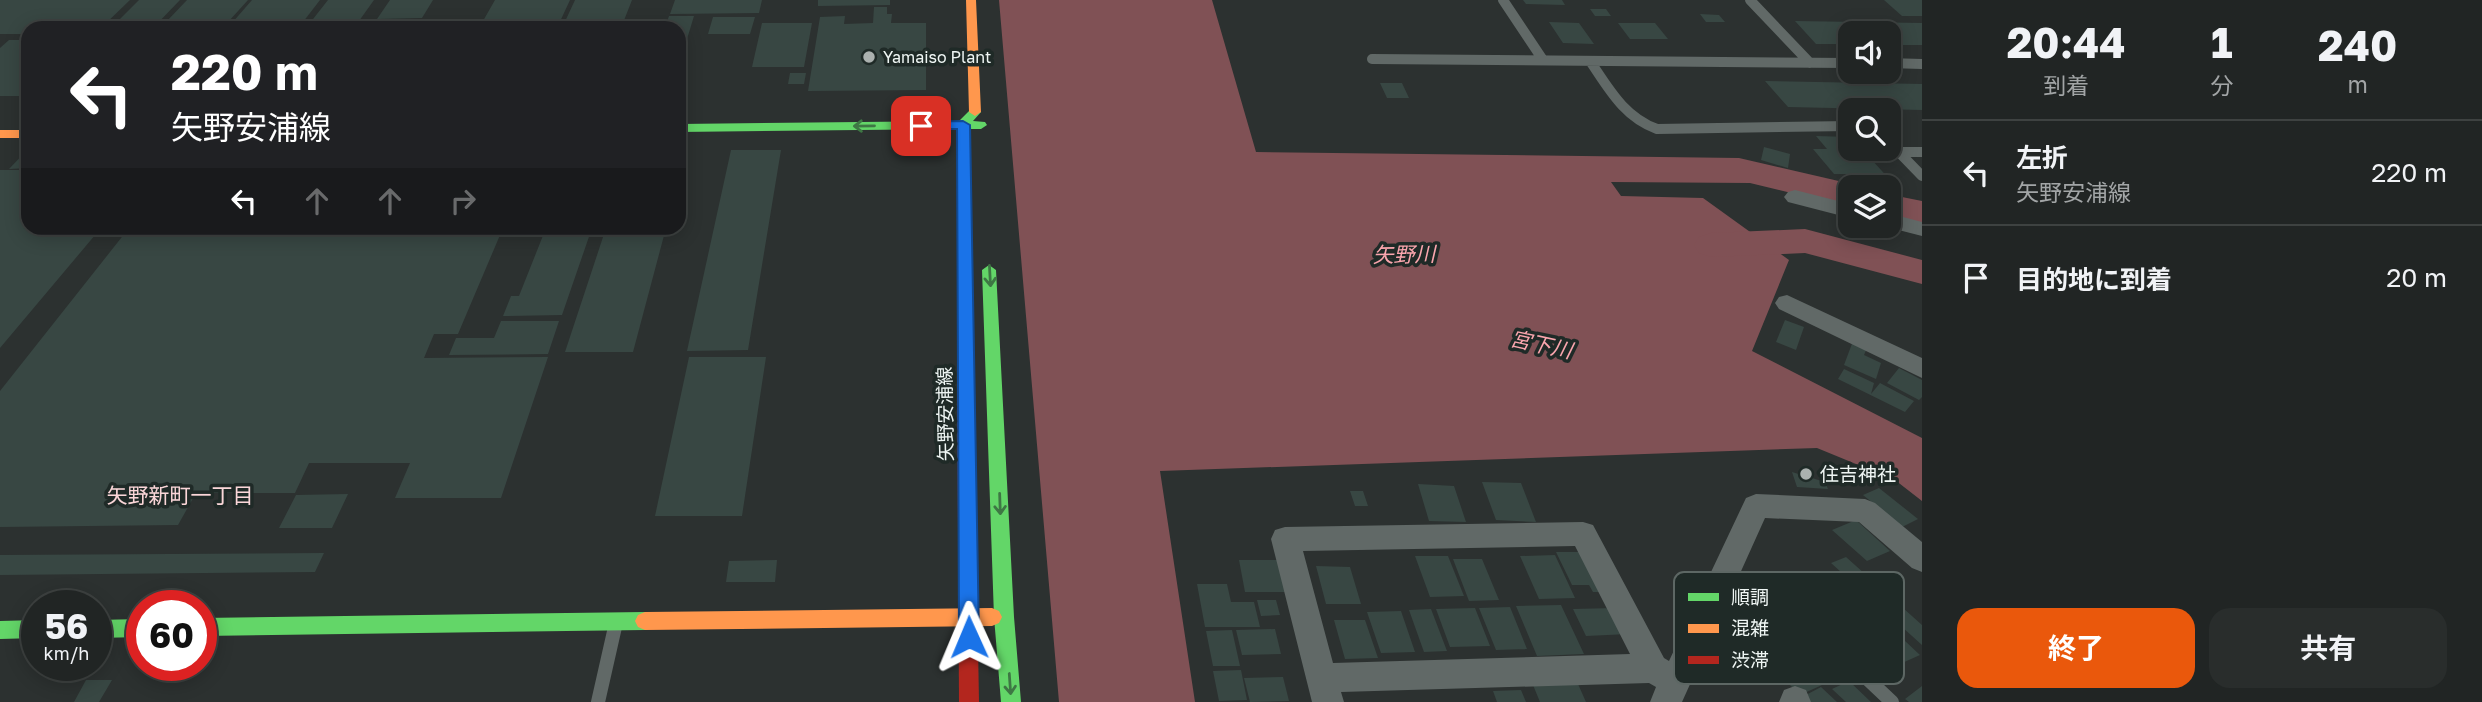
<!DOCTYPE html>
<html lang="ja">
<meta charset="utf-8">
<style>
body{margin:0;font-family:"Golos Text","Noto Sans JP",sans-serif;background:#292d2c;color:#f1f3f6;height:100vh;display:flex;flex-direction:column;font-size:26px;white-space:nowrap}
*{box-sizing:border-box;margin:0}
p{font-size:23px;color:#a2a5a6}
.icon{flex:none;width:38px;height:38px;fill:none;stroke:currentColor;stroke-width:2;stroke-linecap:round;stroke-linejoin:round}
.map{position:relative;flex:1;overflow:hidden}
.panel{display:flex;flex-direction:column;background:#212524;width:560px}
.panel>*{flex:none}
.banner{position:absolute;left:21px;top:21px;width:665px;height:214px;border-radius:21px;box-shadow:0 4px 18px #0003,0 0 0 2px #3e4241;background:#202124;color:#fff;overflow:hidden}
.controls{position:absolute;left:1838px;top:21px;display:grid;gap:14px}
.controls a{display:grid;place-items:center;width:63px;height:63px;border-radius:14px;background:#212524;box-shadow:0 4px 18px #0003,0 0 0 2px #3e4241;font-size:35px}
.speed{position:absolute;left:21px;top:590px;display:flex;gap:14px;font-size:35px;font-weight:700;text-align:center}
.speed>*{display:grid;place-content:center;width:91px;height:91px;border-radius:50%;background:#212524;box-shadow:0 4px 18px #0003,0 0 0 2px #3e4241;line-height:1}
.speed small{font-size:18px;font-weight:400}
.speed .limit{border:10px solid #d22;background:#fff;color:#111}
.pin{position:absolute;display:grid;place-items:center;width:60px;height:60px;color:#fff;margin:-30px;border-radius:14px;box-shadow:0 4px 10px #0006}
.me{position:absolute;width:77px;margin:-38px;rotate:359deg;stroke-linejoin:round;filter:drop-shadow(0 0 5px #0008)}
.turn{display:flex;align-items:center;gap:24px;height:147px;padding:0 35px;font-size:32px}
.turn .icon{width:91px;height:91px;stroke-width:2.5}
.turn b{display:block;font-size:49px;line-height:60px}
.lanes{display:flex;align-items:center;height:66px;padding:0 35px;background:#0003;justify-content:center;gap:35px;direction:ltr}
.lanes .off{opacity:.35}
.eta{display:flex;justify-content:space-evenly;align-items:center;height:119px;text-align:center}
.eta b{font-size:42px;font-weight:700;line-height:49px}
.button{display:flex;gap:14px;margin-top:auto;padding:14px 35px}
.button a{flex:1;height:80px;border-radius:21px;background:#ea580c;color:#fff;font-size:28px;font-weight:700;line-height:80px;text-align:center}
.button a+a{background:#292d2c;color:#f1f3f6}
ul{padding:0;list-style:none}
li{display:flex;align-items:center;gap:21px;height:105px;padding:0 35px;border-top:2px solid #3e4241}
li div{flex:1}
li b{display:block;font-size:26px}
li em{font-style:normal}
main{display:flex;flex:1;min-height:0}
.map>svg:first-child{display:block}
.water{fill:#805155}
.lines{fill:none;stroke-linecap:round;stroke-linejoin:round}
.river{fill:#805155;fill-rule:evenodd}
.building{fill:#384743}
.lane-far1{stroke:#616967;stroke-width:10}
.lane{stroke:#616967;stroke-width:14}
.street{fill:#616967;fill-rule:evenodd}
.fast{fill:#63d668;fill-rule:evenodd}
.slow{fill:#ff974d;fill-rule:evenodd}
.jam{fill:#b3261e;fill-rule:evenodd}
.oneway{stroke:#3e7744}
.route{fill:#1a73e8;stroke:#114b97;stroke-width:2}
.poi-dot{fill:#abb1af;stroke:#1f2a27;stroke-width:2.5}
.labels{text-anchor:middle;stroke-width:7;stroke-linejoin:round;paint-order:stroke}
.far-poi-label{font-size:16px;fill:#eff6f4;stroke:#1f2a27;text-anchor:start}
.street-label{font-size:19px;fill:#eff6f4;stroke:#1f2a27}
.poi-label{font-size:19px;fill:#eff6f4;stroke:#1f2a27;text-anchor:start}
.water-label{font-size:21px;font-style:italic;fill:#faa6ae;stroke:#1f2a27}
.neighbourhood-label{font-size:21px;fill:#fad6d8;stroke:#1f2a27}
.key{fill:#1f2a27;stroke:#5d6764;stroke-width:2}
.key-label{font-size:19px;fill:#eff6f4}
</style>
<main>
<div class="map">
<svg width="1922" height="702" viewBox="0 0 1922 702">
<rect width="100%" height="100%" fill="#2c3130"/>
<path class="water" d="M999,0H1212L1256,152L1739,158L1856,185L1880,187H1850V207L1750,183L1611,182L1621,196L1703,198L1789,260L1752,351L1922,438V501L1895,480L1817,448L1160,471L1195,702H1059Z
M1888,188L1895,189L1902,197L1922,201V225L1888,216Z"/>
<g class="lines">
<path class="river" d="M1805,229L1922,260V284L1805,253L1711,257L1699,253L1694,245L1699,237L1711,233Z"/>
</g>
<path class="building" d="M0,0H130L101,28H28V34H0Z
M139,0H180L153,28H111Z
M187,0H248L229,21H167Z
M252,0H320L303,22L232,23Z
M328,0H374L354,28H306Z
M390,0H433L422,18L377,19Z
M495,0H570L557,28H479Z
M575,0H632L621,28H562Z
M675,0H762L759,13L670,14Z
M818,0H890V5L818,6Z
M1523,0H1562L1565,5L1526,4Z
M1884,0H1922V16H1902Z
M874,7H887V14H892L891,23H926V90L808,91L820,17L845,16L844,24L873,23Z
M1590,9H1606L1611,16H1595Z
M1700,14L1719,15L1725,22H1706Z
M669,16H694L680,62L679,28H665Z
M713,17H755L750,34H708Z
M1795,21L1922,23V45H1888V33H1850V44H1816Z
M202,22L197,28H160L165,23Z
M377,22H419L415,28H374Z
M1549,22L1579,23L1594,44L1563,43Z
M762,23H812L804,67H752Z
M1618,23H1655L1668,39H1630Z
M9,40H28V96H0V48Z
M790,73H806L804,84H788Z
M1765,81L1922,84V110L1788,107Z
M1380,83H1402L1409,98H1387Z
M1816,136L1850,137V149H1862L1891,181L1854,180L1849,174H1834L1813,149H1827Z
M1764,147L1790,154L1788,168L1761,160Z
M28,149V168L9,169Z
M731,150H781L748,350L687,351Z
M0,170H28V228H101L0,348Z
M129,228H503L458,334H434L424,358L548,357L501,498H395L410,463H309L295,493H196L178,525L0,527V391Z
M546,228H592L562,315L503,316L511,296H519Z
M606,228H666L633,352H565Z
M1785,320L1804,327L1796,350L1776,342Z
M501,321H559L548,354L449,355L456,338H494Z
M1853,341L1867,348L1864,355L1881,363L1876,379L1844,365Z
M689,357H766L742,516H655Z
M1899,368L1922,380V397L1919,400L1887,383Z
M1844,369L1874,383L1871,394L1880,383L1914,401L1905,412L1838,379Z
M1792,472L1825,482L1828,489L1797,487Z
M1482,482L1521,483L1536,522L1496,520Z
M1418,484L1454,486L1466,522L1429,521Z
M1879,488L1918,519L1902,527L1863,495Z
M1350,491H1363L1368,506H1355Z
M348,494L332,528H279L296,495Z
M1856,520L1890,551L1867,561L1832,530Z
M1556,552H1586L1606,592H1593L1589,585H1572Z
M324,553L315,572L0,575V555Z
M1555,555L1575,598L1539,599L1520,556Z
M1415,556H1448L1464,596L1430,597Z
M1846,557L1922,625V645L1831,563Z
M1453,559H1482L1499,600L1469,601Z
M777,560L775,582H726L729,561Z
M1239,560H1279L1286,592H1245Z
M1316,566L1350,567L1361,604H1326Z
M1841,581L1920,655L1891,668L1813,593Z
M1197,584H1227L1231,602H1254L1260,627H1205Z
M1257,600H1276L1280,615L1261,616Z
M1561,605L1584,654L1537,656L1516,606Z
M1510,607L1527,649L1496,650L1479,608Z
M1475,608L1490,646L1450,647L1436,609Z
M1615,608L1629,634L1586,636L1573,609Z
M1431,609L1447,651L1424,652L1409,610Z
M1401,611L1415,652L1381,653L1367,612Z
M1334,620H1365L1378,658L1345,659Z
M1275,629L1281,654L1242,655L1236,630Z
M1232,630L1240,666H1213L1206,631Z
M1241,670L1247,700L1219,701L1213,671Z
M1809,673L1822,685L1800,695L1788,683Z
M1283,677L1289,701L1250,702L1244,678Z
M86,680H112L99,702H74Z
M1849,681L1871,702H1846L1832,689Z
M1578,684L1586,702H1540L1533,685Z
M1922,686V702H1909L1905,699Z
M1821,687L1837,702H1810L1804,696Z
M1521,690L1526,702H1497L1493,691Z"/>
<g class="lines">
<path class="lane-far1" d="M1503,0L1543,60
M1750,0L1810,63
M1372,59L1850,63
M1590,61C1609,89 1624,117 1657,129L1850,126
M1888,63L1922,64
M1888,141L1922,176
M1899,152H1922"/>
<path class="lane" d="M1839,652L1892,702
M598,702L615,627"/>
<path class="street" d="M1795,190L1850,204V218L1788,202L1784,197L1788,192Z
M1888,213L1922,222V236L1883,226H1888Z
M1787,295L1922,358V378L1779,309L1775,303L1779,297Z
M1756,494L1865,499L1875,503L1922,542V572L1912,568L1859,522L1765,518L1682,702H1650L1656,687L1649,683L1341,692L1344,702H1312L1271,539L1275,530L1285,527L1583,522L1593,525L1664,658L1669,661L1746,498ZM1575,546L1630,654L1333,663L1303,551Z
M1795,686L1806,690L1811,702H1779L1784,690Z"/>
<path class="fast" d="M975,108L981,112L973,121L985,122L987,125L981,129H969L973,363L965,369L957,363V129L679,132V124L959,121L971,109Z
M989,265L996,270L1014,617L1021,702H1001L994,617L982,270Z
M645,612L652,615L655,621L652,627L645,630L201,636V618Z
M142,619V637L96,638V620Z
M37,620V638L0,639V621Z"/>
<path class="slow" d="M966,0H976L981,112L975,116L969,112Z
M0,130H28V138H0Z
M992,608L999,611L1002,617L999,623L992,626L645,630L638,627L635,621L638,615L645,612Z"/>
<path class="jam" d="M965,357L973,363L979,702H959L957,363Z"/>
</g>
<defs><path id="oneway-shaft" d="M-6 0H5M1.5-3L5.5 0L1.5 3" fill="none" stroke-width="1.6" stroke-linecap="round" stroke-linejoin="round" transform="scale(1.75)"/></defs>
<g class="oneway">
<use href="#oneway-shaft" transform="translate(864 126) rotate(179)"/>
<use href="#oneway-shaft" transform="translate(990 276) rotate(87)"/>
<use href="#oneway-shaft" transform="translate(1000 504) rotate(88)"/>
<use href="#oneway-shaft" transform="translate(1010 684) rotate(86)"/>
</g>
<path class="route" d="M963,121L970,125L979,637L976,643L969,646L962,643L959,637L957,129H921L914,126L921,122Z"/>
<g class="poi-dot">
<circle cx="869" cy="57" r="7"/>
<circle cx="1806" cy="474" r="7"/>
</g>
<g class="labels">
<g class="far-poi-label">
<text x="883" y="63">Yamaiso Plant</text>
</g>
<g class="street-label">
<text transform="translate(945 414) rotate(-91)" y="7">矢野安浦線</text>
</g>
<g class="poi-label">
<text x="1820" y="481">住吉神社</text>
</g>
<g class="water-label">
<text transform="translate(1404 255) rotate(-1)" y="7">矢野川</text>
<text transform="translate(1541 345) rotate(12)" y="7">宮下川</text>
</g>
<g class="neighbourhood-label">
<text x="180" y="503">矢野新町一丁目</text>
</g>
</g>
<rect x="1674" y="572" width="230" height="112" rx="10" class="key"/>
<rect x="1688" y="593" width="31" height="8" fill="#63d668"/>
<rect x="1688" y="624" width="31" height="9" fill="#ff974d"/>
<rect x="1688" y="656" width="31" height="8" fill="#b3261e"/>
<g class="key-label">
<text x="1731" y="604">順調</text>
<text x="1731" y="635">混雑</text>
<text x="1731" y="667">渋滞</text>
</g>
</svg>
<div class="controls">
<a><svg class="icon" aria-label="sound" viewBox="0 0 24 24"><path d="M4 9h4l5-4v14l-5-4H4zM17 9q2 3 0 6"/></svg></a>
<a><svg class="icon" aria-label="search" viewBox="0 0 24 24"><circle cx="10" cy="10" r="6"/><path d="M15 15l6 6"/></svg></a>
<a><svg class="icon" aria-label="layers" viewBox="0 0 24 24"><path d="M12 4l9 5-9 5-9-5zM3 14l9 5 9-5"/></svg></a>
</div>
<div class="speed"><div>56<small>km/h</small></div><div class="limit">60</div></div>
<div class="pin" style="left:921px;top:126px;background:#d93025"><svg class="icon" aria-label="arrive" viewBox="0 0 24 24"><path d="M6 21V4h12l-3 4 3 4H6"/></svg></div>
<svg class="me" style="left:969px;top:637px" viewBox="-20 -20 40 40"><path d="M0-17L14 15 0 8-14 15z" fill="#1a73e8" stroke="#fff" stroke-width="4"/></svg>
<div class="banner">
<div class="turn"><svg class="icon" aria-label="left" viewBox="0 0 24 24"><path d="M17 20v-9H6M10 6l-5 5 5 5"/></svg><div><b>220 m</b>矢野安浦線</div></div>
<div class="lanes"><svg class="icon" aria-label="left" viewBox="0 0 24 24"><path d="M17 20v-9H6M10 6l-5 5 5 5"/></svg><svg class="icon off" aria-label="ahead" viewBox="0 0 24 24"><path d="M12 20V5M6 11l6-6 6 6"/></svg><svg class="icon off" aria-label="ahead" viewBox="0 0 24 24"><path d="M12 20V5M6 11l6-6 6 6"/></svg><svg class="icon off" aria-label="right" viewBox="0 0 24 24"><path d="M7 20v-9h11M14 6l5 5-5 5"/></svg></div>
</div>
</div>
<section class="panel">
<div class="eta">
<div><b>20:44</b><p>到着</p></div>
<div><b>1</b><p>分</p></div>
<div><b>240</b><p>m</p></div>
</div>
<ul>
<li><svg class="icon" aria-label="left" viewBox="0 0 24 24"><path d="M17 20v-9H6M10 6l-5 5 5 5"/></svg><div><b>左折</b><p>矢野安浦線</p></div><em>220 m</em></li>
<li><svg class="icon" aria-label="arrive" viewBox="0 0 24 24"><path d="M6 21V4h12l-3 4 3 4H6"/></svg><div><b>目的地に到着</b></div><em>20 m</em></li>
</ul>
<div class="button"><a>終了</a><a>共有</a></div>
</section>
</main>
